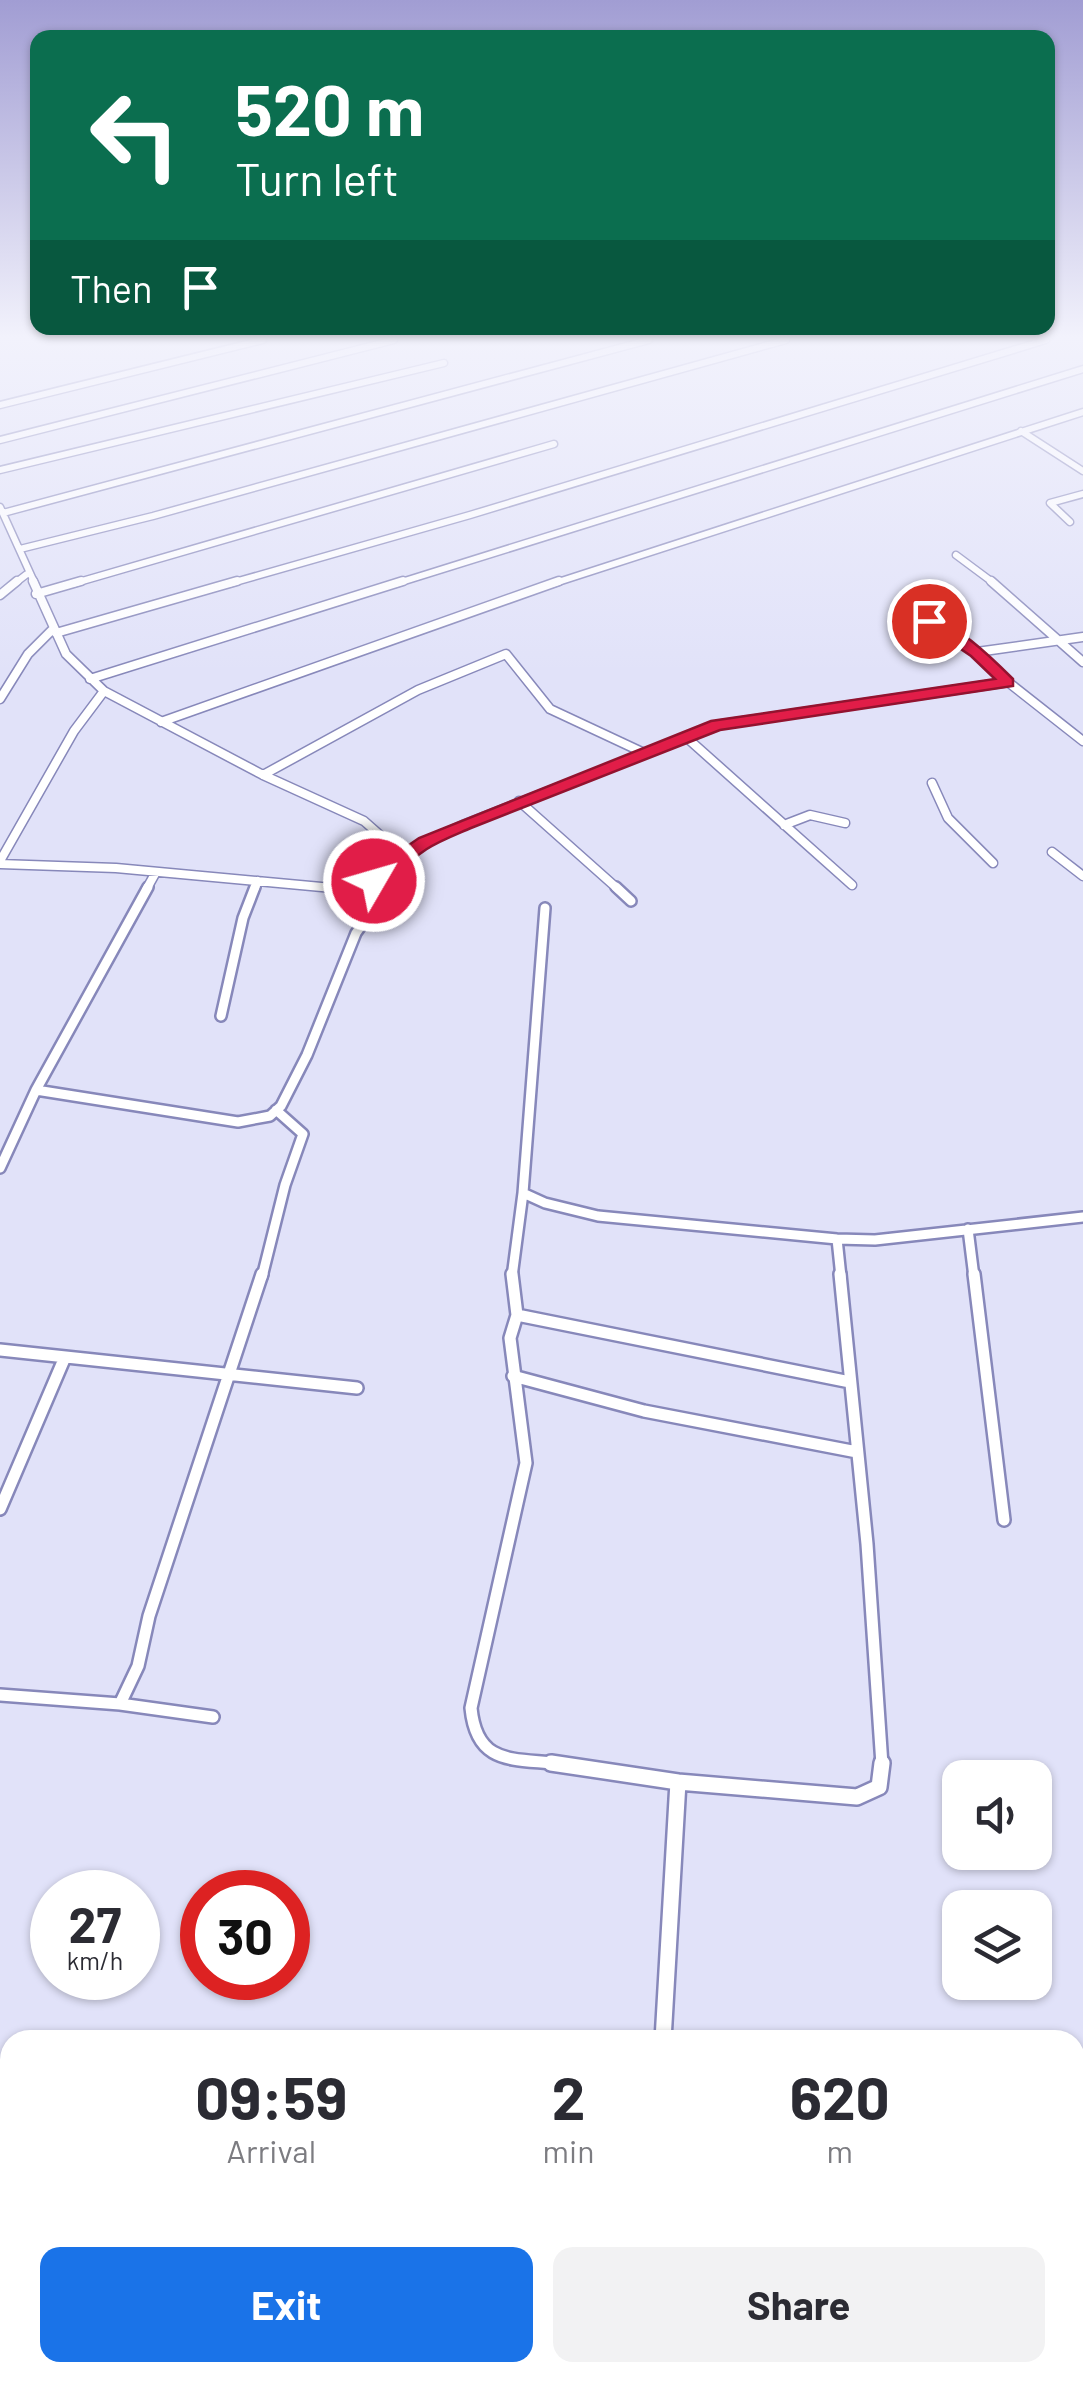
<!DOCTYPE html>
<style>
body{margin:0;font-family:Barlow,sans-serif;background:#f2f2f3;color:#2b2b33;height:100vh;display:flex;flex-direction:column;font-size:38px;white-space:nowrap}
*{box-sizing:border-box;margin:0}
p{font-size:32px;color:#7c7c81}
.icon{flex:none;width:55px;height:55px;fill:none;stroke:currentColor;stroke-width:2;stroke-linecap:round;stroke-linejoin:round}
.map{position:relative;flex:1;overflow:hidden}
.drawer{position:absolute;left:0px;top:2030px;width:1085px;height:352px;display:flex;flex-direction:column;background:#fff;border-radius:30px 30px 0 0;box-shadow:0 2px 8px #0004}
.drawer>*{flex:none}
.guide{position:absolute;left:30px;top:30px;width:1025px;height:305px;border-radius:20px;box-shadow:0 2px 8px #0004;background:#0b6e4f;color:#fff;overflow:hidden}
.buttons{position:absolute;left:942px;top:1760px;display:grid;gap:20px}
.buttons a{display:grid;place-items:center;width:110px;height:110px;border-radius:20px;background:#fff;box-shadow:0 2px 8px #0004;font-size:50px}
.speed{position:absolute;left:30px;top:1870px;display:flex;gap:20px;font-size:50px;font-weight:700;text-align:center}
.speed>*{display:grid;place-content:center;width:130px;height:130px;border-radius:50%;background:#fff;box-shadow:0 2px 8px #0004;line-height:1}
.speed small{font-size:25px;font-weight:400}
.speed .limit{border:15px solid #d22;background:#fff;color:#111}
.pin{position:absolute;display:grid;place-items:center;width:85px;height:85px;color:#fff;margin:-42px;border:5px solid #fff;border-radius:50%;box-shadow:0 2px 10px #0007}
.me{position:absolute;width:110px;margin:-55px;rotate:52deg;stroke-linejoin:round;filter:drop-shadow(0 0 8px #0008)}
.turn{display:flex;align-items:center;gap:35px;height:210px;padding:0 40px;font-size:45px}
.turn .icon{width:130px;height:130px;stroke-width:2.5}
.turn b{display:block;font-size:70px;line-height:85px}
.then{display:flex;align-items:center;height:95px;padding:0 40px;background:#0003;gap:20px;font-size:38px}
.eta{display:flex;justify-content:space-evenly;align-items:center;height:170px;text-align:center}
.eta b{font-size:60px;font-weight:700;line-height:70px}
.button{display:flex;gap:20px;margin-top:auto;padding:20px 40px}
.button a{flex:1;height:115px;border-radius:20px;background:#1a73e8;color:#fff;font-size:40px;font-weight:700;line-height:115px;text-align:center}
.button a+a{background:#f2f2f3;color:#2b2b33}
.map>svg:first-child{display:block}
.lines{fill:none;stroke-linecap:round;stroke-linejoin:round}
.street-far4-casing{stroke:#8788ba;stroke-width:9}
.street-far3-casing{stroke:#8788ba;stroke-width:11}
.street-far2-casing{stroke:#8788ba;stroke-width:14}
.street-far1-casing{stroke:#8788ba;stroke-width:16}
.street-casing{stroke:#8788ba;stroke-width:20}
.street-far4{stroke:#fff;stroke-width:6}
.street-far3{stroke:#fff;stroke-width:8}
.street-far2{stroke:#fff;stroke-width:9}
.street-far1{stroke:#fff;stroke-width:11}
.street{stroke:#fff;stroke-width:15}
.route{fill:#e11d48;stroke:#92132f;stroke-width:2.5}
</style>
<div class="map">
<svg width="1083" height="2381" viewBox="0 0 1083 2381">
<rect width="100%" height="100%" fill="#e1e2f9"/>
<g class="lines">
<g class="street-far4-casing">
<path id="street-far4" d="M0,405L263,340
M1021,431L1083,471
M0,440L394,340
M0,470L444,363
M0,507L35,584
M3,513L649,340
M1070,522L1050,503L1083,494
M20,549L153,516L786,340
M956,555L995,584
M14,584L27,574
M72,584L554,444
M228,584L470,515L1046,340
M395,584L1083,369
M552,584L1083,412"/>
</g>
<g class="street-far3-casing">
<path id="street-far3" d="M33,581L66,654L104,691L263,775L364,821L398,851L395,871L399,890
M991,581L1083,662
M36,594L81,581
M0,595L17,581
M907,603L977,652
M56,633L237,581
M899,642L921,641L946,632
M90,679L403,581
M1008,682L977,652L1083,637
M0,699L28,654L53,629
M161,722L559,581
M686,737L852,885
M263,775L418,690L506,654L550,709L642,752
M932,783L948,818L993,863
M519,801L619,890
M784,825L810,815L845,823
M1052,852L1083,876
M0,861L74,731L104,691
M397,862L426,842L465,824L717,725L1008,682L1083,741
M0,864L116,868L354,890
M146,890L156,872
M254,890L258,881
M354,890L395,871"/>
</g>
<g class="street-far2-casing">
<path id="street-far2" d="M337,887L402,901L399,887
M616,887L631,901
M354,890L360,887
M221,1016L243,918L255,887
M36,1090L238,1122L270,1116L281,1106L307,1055L356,933L383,895
M0,1168L36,1090L148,887
M523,1193L545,1203L598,1216L837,1239L875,1240L1083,1217
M968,1229L974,1277
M837,1239L841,1277
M262,1277L285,1185L303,1134L276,1110
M512,1277L523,1193L545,908"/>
</g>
<g class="street-far1-casing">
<path id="street-far1" d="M512,1274L517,1315L510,1338L526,1463L471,1708C477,1769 517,1757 567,1765
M840,1274L867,1544L882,1765
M974,1274L1004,1520
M517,1315L850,1382
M0,1350L357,1388
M513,1376L644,1411L857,1452
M0,1509L65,1357
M0,1695L120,1704L213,1717
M120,1704L138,1666L149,1616L262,1274"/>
</g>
<g class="street-casing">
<path id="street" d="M551,1763L678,1782L663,2040
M678,1782L857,1797L879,1787L882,1763
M0,2206L10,2208
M207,2381L208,2372
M644,2381L645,2372"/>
</g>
<use href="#street-far4" class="street-far4"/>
<use href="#street-far3" class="street-far3"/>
<use href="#street-far2" class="street-far2"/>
<use href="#street-far1" class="street-far1"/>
<use href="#street" class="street"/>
</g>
<linearGradient id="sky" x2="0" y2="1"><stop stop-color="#a19dd3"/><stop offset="0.5" stop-color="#f2f2fc"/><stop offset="1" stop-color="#f2f2fc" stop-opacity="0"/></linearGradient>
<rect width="1083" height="674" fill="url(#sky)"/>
<path class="route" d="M924,618C950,616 995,661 1013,679V686L720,730L471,828C446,839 413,850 401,876L374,887L364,881L386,868L390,858L419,838L711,721L995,679L971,656L924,624Z"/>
</svg>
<div class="buttons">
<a><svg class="icon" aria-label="sound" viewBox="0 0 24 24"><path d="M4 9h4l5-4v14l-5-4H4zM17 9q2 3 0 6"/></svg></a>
<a><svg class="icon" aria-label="layers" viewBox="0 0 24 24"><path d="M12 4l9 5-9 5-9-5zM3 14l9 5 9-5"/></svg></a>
</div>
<div class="speed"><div>27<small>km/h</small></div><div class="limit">30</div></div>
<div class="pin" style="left:929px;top:621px;background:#d93025"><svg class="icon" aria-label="arrive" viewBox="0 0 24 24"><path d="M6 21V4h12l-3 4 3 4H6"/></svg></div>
<svg class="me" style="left:374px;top:881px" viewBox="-20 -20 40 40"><circle r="17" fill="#e11d48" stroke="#fff" stroke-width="3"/><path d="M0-11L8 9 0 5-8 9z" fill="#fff"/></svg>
<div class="guide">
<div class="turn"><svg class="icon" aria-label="left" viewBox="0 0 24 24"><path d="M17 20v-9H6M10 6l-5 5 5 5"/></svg><div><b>520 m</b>Turn left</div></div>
<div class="then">Then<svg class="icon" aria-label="arrive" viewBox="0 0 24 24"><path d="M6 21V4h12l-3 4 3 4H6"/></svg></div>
</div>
<section class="drawer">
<div class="eta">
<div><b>09:59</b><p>Arrival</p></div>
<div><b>2</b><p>min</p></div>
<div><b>620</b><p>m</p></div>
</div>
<div class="button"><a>Exit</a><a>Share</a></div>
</section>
</div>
